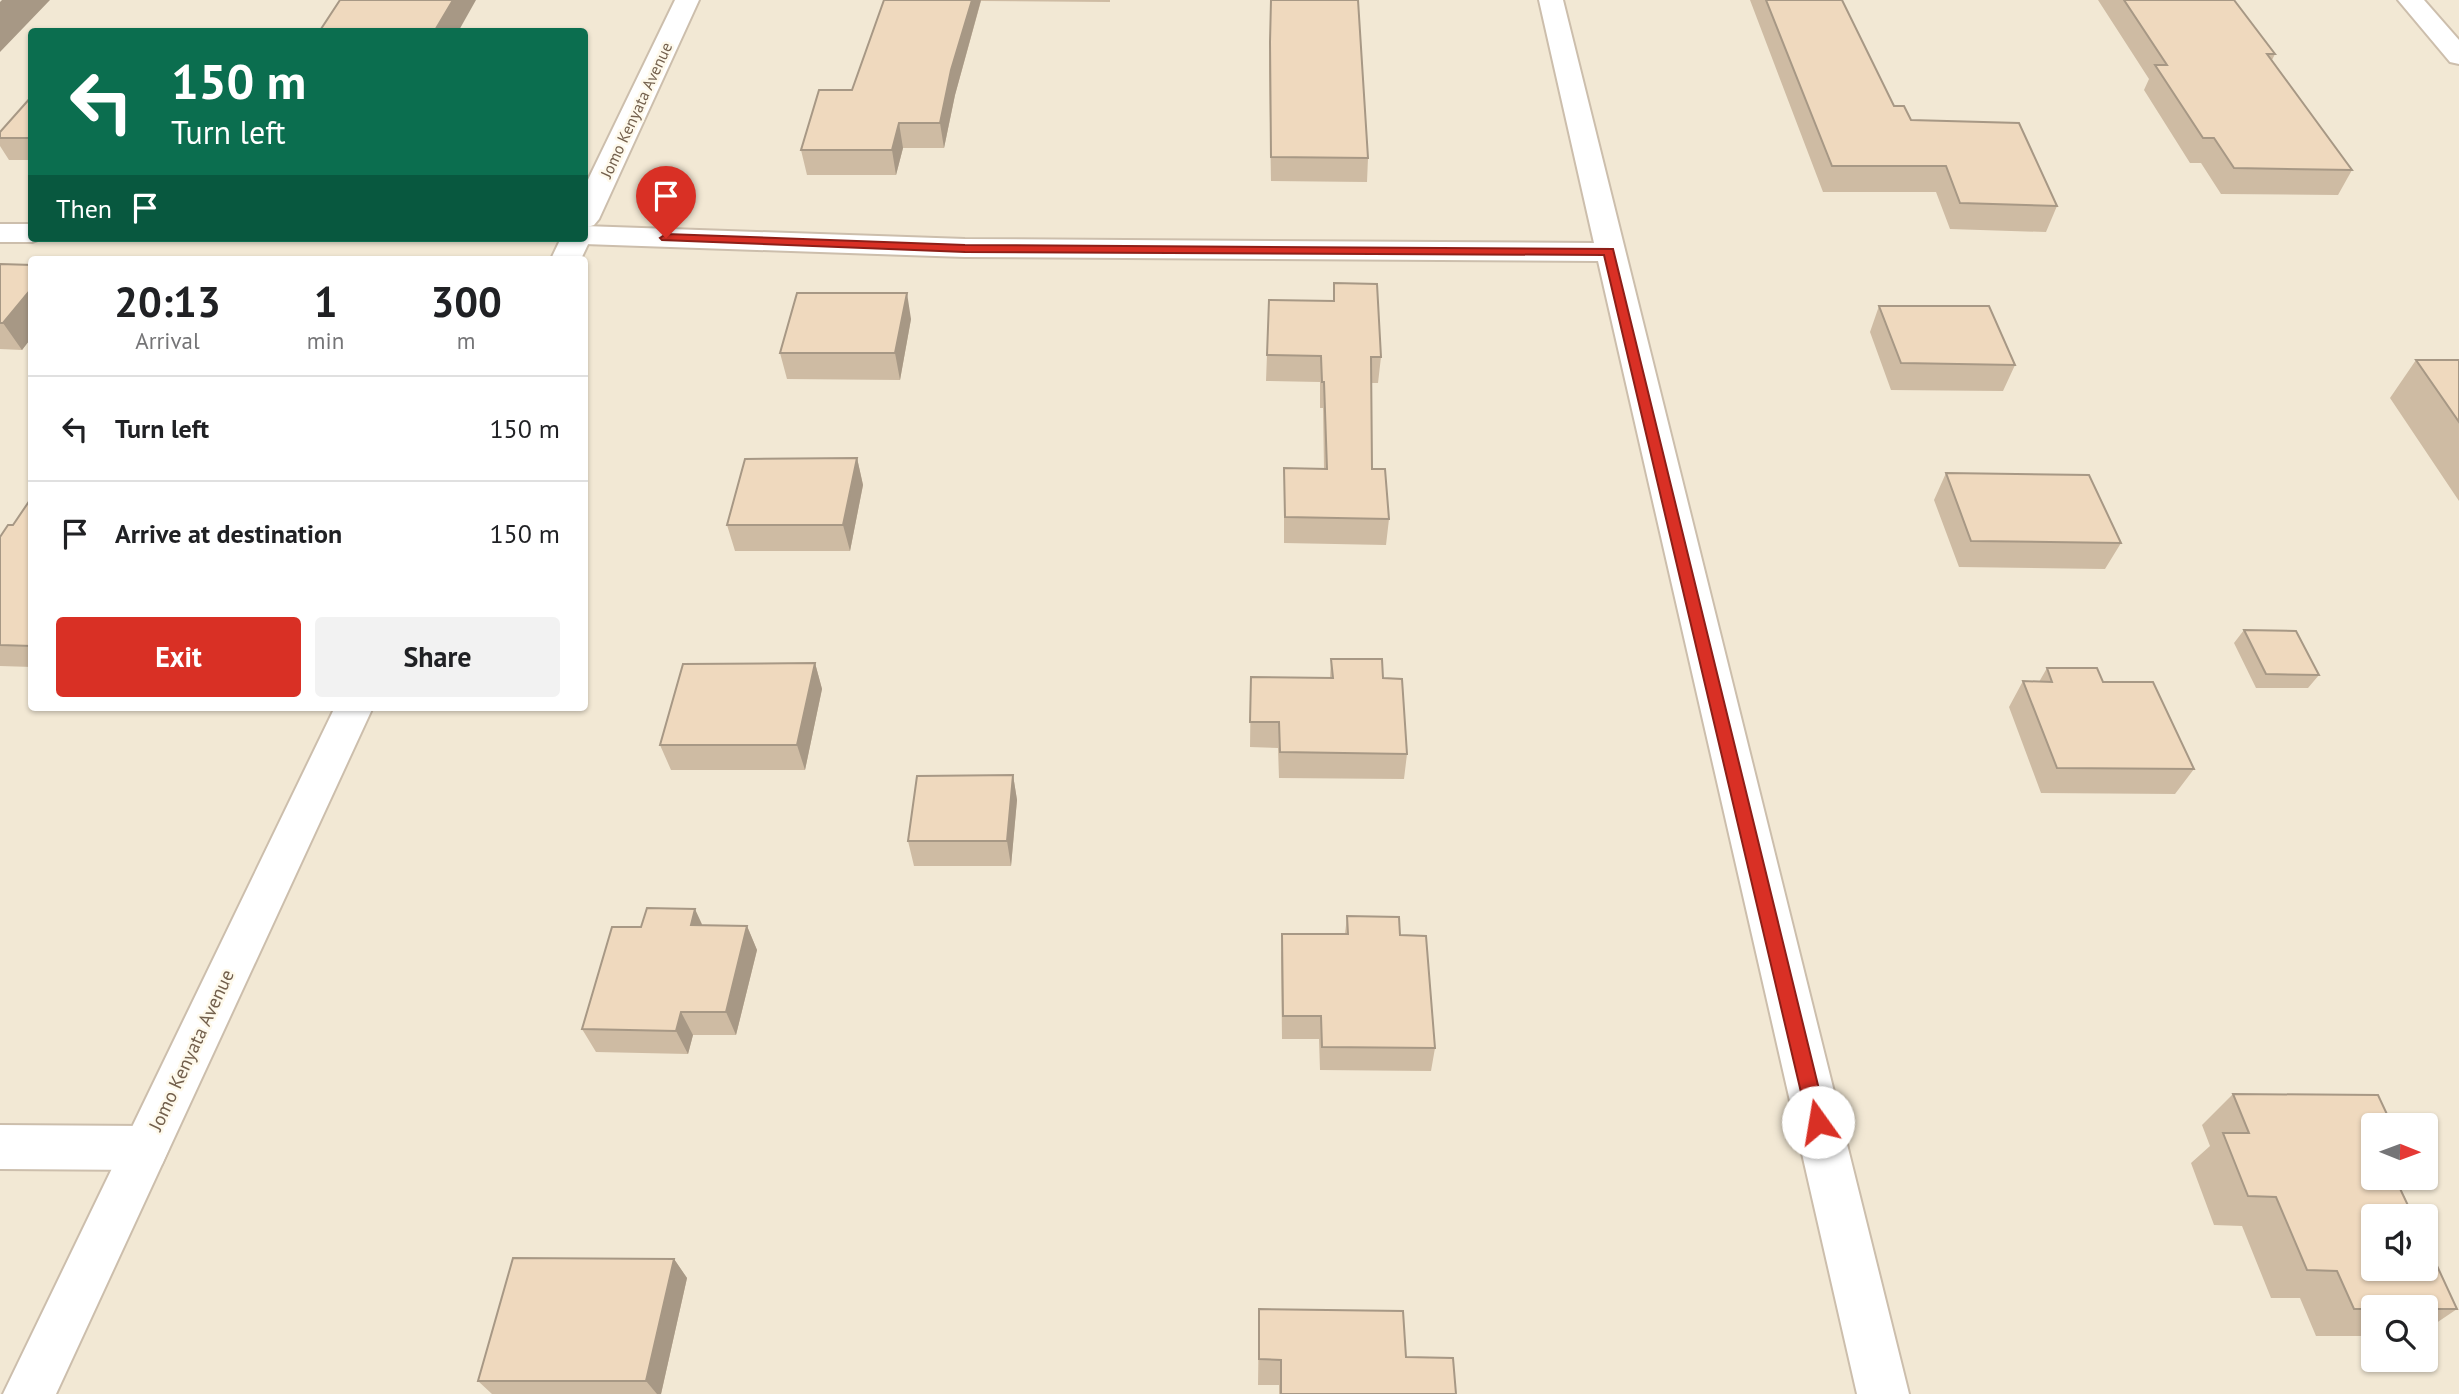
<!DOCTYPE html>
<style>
body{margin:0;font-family:"PT Sans",sans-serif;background:#f2f2f2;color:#202124;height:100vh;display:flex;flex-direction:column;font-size:26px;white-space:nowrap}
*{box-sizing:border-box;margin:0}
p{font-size:23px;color:#757577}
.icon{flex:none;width:38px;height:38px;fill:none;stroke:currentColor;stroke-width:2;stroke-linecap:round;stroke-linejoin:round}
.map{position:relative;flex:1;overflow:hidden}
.drawer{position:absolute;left:28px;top:256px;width:560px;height:455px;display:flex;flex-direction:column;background:#fff;border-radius:7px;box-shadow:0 2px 5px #0004}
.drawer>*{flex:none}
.hud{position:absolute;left:28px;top:28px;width:560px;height:214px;border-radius:7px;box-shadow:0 2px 5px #0004;background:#0b6e4f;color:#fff;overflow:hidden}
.needle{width:46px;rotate:91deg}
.tools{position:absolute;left:2361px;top:1113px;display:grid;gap:14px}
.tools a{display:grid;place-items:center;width:77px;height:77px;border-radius:7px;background:#fff;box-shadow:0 2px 5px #0004;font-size:35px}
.pin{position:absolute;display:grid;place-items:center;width:60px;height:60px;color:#fff;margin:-72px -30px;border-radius:50% 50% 50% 0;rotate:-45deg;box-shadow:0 0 7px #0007}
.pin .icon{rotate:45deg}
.me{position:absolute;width:77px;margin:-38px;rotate:347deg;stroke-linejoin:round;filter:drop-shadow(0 0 5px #0008)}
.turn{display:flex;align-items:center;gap:24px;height:147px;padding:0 28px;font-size:32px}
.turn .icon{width:91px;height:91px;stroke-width:2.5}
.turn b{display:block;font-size:49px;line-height:60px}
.then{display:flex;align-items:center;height:66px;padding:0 28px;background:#0003;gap:14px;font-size:26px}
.eta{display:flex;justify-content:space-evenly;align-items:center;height:119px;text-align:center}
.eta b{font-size:42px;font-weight:700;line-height:49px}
.action{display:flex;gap:14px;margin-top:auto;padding:14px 28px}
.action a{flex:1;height:80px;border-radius:7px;background:#d93025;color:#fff;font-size:28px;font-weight:700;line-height:80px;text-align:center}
.action a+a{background:#f2f2f2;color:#202124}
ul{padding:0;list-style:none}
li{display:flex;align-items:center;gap:21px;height:105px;padding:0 28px;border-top:2px solid #e0e0e0}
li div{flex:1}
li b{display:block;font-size:26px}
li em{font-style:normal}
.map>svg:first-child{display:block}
.residential{fill:#f2e8d4;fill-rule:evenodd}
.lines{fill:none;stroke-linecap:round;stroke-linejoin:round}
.minor-casing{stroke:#ccbeac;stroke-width:4}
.tertiary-casing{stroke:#ccbeac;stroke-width:4}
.minor{fill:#fff;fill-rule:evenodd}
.tertiary{fill:#fff;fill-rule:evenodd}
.wall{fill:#cebba3}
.shaded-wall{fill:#a79885}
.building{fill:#efd9be;stroke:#a79885;stroke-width:2}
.route{fill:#d93025;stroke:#8d1f18;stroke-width:2}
.labels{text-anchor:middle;stroke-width:5;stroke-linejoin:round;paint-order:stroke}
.far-street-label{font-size:16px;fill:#725f4c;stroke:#fef9eb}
.street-label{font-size:19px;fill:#725f4c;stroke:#fef9eb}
</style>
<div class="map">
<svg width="2459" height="1394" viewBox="0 0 2459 1394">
<rect width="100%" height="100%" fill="#fbf6e5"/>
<path class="residential" d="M0,0H2459V1394H0ZM32,32H584V238H32ZM32,259H584V707H32ZM2373,1125H2426V1178H2373ZM2373,1216H2426V1269H2373ZM2373,1307H2426V1360H2373Z"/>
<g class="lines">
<g class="minor-casing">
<path id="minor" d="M1539,0H1563L1909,1394H1857L1598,261L965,257L584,244L571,238H584V226L965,239L1594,243Z
M2398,0H2424L2459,40V64L2450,62Z
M0,224H32V238H43L32,242H0Z
M0,1125L145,1126L162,1132L169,1148L162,1164L145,1170L0,1169Z"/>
</g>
<g class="tertiary-casing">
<path id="tertiary" d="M675,0H699L599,219L594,225L584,228V188Z
M584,231L591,238L581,259H551L561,238H584Z
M335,707H373L56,1394H3Z"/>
</g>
<use href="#minor" class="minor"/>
<use href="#tertiary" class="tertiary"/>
</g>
<path class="wall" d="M884,0H1110V2L981,1L955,95L944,148H903L896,175H807L801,150L852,90Z
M1271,0L1368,158L1367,182L1271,181L1269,66Z
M1750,0H1842L1894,106L1911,120L2057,206L2046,232L1950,229L1936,192H1823Z
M2098,0H2234L2275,54L2272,60L2352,170L2338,195L2221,194L2201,163H2190L2144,90L2149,79Z
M32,96V160H9L0,146V132Z
M0,264L32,265V337L22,350L0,349Z
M1334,283L1381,357L1378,383H1371L1372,469L1389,519L1386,545L1284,543V468L1324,469L1323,408H1320V382L1266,381L1269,300L1333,301Z
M1879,306L2015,365L2003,391L1891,390L1870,332Z
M911,319L900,380L787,379L780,353Z
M2416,360H2459V501L2390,398Z
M857,458L863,485L850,551H735L727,525Z
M1946,473L2121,543L2105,569L1959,567L1934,500Z
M32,497V667L0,666V537L13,525Z
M2244,630L2319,675L2308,688H2256L2234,643Z
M1331,659L1383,678L1407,754L1404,779L1279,778L1278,748L1250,747L1251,677L1330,678Z
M815,663L822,689L805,770H671L660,745Z
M2047,668L2103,682L2194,769L2175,794L2041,793L2009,707L2023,681L2039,682Z
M1013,775L1017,800L1011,866H914L908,841Z
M1347,916L1400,935L1435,1048L1431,1071L1320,1070L1319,1039H1282L1281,958L1282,934H1345Z
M702,925L747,926L757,950L736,1035H693L688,1054L596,1052L582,1029L641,927Z
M2233,1094L2373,1178H2405L2398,1183L2457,1309L2426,1330V1307H2373V1336H2316L2300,1298H2271L2242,1226L2214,1225L2191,1163L2210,1146L2202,1125Z
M674,1259L687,1278L661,1394H492L478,1381Z
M1259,1309L1406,1357L1456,1394H1279V1385H1258Z"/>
<path class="shaded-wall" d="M2,0H50L0,52V2Z
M453,0H476L458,32H434Z
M972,0H981L955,95L944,148L940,123L951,70Z
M899,123L903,148L896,175L892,150Z
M32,288V337L22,350L3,323Z
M907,293L911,319L900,380L895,353Z
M857,458L863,485L850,551L843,525Z
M815,663L822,689L805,770L797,745Z
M1013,775L1017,800L1011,866L1007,841Z
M695,909L706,933L691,925Z
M747,926L757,950L736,1035L726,1012Z
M681,1012L693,1035L688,1054L676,1031Z
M674,1259L687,1278L661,1394H657L646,1381Z"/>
<path class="building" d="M340,0H453L434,32H319Z
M884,0H972L951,70L940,123H899L892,150H801L819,90H852Z
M1271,0H1358L1368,158L1271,157L1270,42Z
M1766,0H1842L1894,106H1904L1911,120L2019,123L2057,206L1960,203L1946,166H1832Z
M2124,0H2234L2275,54H2267L2352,170L2234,168L2214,138H2203L2155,65H2167Z
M32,96V138H0V132Z
M0,264L32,265V288L3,323H0Z
M1334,283L1377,284L1381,357H1371L1372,469H1385L1389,519L1285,517L1284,468L1327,469L1324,382H1322L1321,356L1267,355L1269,300L1334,301Z
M797,293H907L895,353H780Z
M1879,306H1989L2015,365L1901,363Z
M2416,360H2459V422Z
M857,458L843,525H727L745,459Z
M1946,473L2089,475L2121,543L1971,541Z
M32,497V646L0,645V537L8,525H13Z
M2244,630L2296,631L2319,675L2266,674Z
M1331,659H1382L1383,678L1402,679L1407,754L1280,752L1279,722H1250L1251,677L1333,678Z
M815,663L797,745H660L683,664Z
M2047,668H2097L2103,682H2153L2194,769L2057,768L2023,681L2052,682Z
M1013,775L1007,841H908L917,776Z
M647,908L695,909L691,925L747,926L726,1012H681L676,1031L582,1029L612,927H641Z
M1347,916L1399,917L1400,935L1426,936L1435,1048L1322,1047L1321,1016H1283L1282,934H1348Z
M2233,1094L2378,1095L2392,1125H2373V1178H2395L2413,1216H2373V1269H2426V1242L2457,1309H2426V1307H2373V1309H2354L2337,1271L2307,1270L2276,1197L2248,1196L2223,1133H2249Z
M513,1258L674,1259L646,1381H478Z
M1259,1309L1403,1311L1406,1357L1453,1358L1456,1394H1281V1360L1259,1359Z"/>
<path class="route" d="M666,234L965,245L1613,249L1827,1122L1825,1128L1818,1131L1811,1128L1808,1122L1604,255L965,252L662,240L660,238Z"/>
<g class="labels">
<g class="far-street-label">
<text transform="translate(636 110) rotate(-65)" y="6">Jomo Kenyata Avenue</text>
</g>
<g class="street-label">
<text transform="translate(191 1050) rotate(-65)" y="7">Jomo Kenyata Avenue</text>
</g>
</g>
</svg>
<div class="tools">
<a><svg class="needle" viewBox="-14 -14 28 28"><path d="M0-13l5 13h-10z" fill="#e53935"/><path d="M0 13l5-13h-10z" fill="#757577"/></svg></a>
<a><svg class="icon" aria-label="sound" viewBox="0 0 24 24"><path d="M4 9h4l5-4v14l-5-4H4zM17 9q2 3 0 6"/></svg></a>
<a><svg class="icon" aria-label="search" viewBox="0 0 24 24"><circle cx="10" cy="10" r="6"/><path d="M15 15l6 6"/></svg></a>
</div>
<div class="pin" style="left:666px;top:238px;background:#d93025"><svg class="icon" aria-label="arrive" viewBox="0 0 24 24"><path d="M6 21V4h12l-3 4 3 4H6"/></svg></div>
<svg class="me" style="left:1818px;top:1122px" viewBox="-20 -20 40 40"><circle r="19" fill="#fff"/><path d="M0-13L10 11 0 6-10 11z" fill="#d93025"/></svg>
<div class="hud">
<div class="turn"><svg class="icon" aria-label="left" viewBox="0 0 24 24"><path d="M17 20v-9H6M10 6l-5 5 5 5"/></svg><div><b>150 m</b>Turn left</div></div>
<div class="then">Then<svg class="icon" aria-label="arrive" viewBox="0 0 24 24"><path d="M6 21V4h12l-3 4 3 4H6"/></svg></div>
</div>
<section class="drawer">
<div class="eta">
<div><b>20:13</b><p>Arrival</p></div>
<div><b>1</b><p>min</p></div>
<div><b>300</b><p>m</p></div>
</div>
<ul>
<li><svg class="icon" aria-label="left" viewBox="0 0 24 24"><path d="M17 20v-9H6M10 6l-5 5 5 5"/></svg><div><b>Turn left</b></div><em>150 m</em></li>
<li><svg class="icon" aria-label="arrive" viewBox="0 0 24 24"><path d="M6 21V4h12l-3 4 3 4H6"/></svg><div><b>Arrive at destination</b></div><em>150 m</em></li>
</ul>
<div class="action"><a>Exit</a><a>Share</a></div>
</section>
</div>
